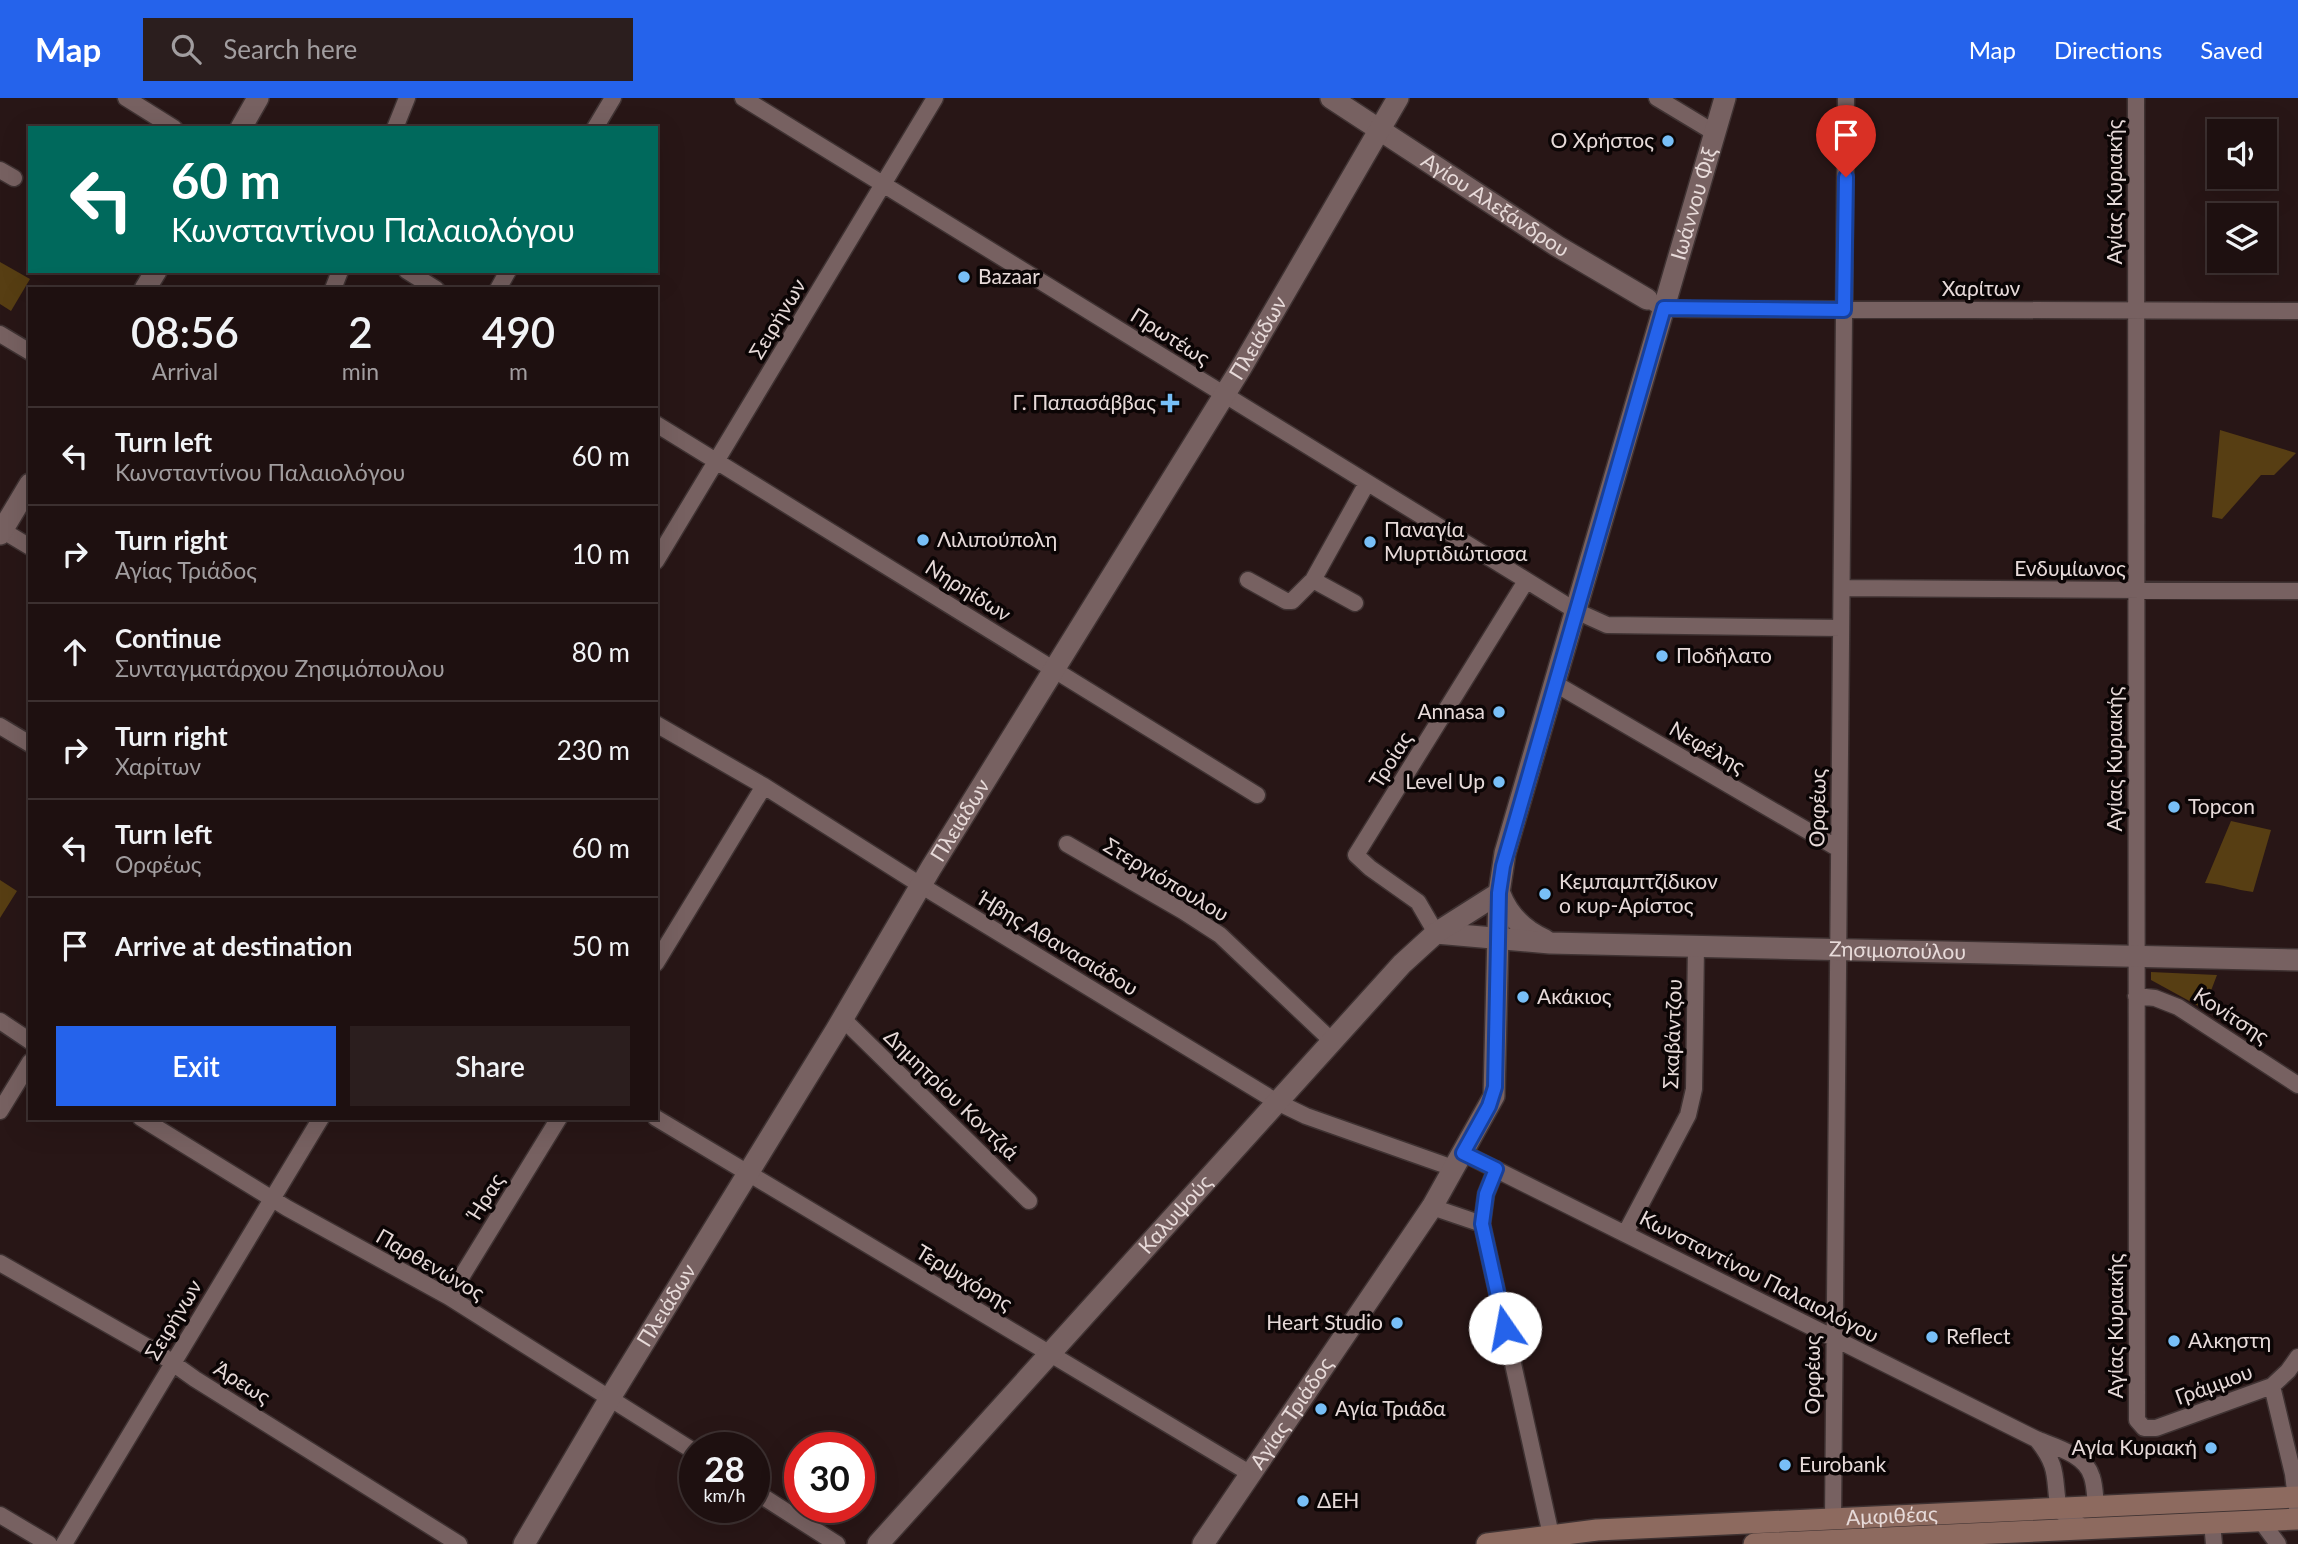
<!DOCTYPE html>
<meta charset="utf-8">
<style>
body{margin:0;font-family:Lato,sans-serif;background:#2b1e1e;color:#f1f3f6;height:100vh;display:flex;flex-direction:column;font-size:26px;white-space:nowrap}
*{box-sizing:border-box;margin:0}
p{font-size:23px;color:#a19d9f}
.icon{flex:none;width:38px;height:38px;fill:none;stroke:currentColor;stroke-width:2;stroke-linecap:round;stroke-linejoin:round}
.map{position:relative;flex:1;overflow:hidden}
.details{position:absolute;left:28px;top:189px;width:630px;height:833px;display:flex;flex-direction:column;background:#1e1010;border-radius:0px;box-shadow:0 7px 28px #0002,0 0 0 2px #3c3030}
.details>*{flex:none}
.banner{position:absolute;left:28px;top:28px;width:630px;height:147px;border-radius:0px;box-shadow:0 7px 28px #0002,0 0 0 2px #3c3030;background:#00695c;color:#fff;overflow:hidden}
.fabs{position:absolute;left:2207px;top:21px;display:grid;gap:14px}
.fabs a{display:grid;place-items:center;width:70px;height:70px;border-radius:0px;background:#1e1010;box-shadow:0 7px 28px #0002,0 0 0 2px #3c3030;font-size:35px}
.speed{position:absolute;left:679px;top:1334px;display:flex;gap:14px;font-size:35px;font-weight:700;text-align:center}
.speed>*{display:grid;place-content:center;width:91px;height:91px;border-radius:50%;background:#1e1010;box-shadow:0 7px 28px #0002,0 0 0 2px #3c3030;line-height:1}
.speed small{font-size:18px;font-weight:400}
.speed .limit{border:10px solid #d22;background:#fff;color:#111}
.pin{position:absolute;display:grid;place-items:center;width:60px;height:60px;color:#fff;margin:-72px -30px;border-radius:50% 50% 50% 0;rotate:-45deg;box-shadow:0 0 7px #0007}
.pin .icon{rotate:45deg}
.me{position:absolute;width:77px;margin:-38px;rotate:348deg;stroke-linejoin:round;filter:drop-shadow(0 0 5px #0008)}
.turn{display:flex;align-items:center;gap:24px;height:147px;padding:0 28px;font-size:32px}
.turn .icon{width:91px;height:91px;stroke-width:2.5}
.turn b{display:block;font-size:49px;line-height:60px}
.eta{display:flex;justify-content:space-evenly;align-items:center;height:119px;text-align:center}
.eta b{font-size:42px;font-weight:600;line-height:49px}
.primary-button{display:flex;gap:14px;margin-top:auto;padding:14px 28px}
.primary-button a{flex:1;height:80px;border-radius:0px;background:#2563eb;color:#fff;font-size:28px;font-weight:600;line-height:80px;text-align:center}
.primary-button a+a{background:#2b1e1e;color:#f1f3f6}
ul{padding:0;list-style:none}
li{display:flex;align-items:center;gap:21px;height:98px;padding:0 28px;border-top:2px solid #3c3030}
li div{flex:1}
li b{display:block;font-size:26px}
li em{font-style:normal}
header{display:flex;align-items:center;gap:42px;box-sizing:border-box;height:98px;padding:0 35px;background:#2563eb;color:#fff}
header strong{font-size:33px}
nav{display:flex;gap:38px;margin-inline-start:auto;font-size:24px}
.search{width:490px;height:63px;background:#2b1e1e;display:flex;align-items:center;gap:18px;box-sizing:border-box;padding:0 24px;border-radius:0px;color:#a19d9f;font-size:26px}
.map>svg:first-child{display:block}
.green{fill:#573e13}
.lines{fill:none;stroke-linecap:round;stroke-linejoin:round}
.minor-casing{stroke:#3f3232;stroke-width:19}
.tertiary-casing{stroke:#3f3232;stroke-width:24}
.secondary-casing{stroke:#3f3232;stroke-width:24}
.minor{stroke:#776161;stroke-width:16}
.tertiary{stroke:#776161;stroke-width:21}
.secondary{stroke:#8d6a5f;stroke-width:21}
.route-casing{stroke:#184099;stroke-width:18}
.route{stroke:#2563eb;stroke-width:12}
.poi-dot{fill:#78bff7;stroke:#0b0505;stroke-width:2.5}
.labels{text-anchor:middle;stroke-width:7;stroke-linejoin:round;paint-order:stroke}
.poi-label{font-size:21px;fill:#e7dad9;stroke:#0b0505;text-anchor:start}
.street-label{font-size:21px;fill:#e7dad9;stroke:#0b0505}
</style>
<header>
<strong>Map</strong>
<div class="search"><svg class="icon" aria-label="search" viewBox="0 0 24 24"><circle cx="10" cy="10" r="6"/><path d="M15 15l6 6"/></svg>Search here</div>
<nav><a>Map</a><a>Directions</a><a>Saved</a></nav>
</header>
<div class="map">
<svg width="2298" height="1446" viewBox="0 0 2298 1446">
<rect width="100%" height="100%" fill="#281616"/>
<path class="green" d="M0,164L30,181L11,213L0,206Z
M2220,332L2296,355L2274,377H2261L2222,421L2212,419Z
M2231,723L2271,732L2253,794C2236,792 2222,786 2205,785Z
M0,782L17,793L0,820Z
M2151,874L2217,877L2204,911L2151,882Z"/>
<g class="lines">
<g class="minor-casing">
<path id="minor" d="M126,0L174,30
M743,0L1576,513L1607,527L1841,530
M1657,0L1715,35
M2136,0L2137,1322L2144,1330H2156L2272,1288L2288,1273L2298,1259
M395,30L407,0
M595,30L613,0
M0,72L14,80
M407,173L436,191
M333,191L340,173
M498,191L508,173
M1654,205L1664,210L1691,211L2298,213
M0,236L30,254
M656,326L1257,697
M2,432L30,449
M656,463L935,0
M1248,482L1286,503H1292L1313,482L1367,385
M1313,482L1355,505
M1842,490L2298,493
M1554,585L1839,751
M656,626L764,688L922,788L1277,1004L1306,1018L1453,1070
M0,628L30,646
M1067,746L1183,813L1220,837L1332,943
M1436,835L1418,804L1370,770L1356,757L1526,483
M656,865L764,688
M2136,898L2155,900L2178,909L2298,987
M843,921L1029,1103
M0,923L30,943
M0,1013L30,964
M141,1020L287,1110L449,1199L695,1354
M656,1020L1251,1376
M1463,1055L2036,1341C2056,1349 2086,1357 2092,1379C2095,1388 2095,1399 2096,1408
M1496,1071L1486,1096L1482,1126L1551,1437
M1432,1109L1482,1126
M1625,1136L1688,1017L1694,991L1696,848
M0,1165L160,1256L195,1281L459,1446
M449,1199L559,1020
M2272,1288L2293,1376L2298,1417
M2038,1343C2060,1371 2053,1380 2059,1412L2086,1432
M754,1393L837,1446
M0,1417L49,1446
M1833,1421L1846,0
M2261,1423L2278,1446
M2212,1425L2214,1446
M64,1446L321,1020"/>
</g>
<g class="tertiary-casing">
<g id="tertiary">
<path id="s1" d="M1331,0L1557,148L1647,201"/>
<path d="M241,30L258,0"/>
<path d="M145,191L156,173"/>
<path d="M0,436L30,386"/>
<path d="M1500,796C1508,817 1525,833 1545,842"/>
<path id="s2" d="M1436,835L1550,845L2298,862"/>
<path id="s3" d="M524,1446L610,1300L836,932L931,770L1241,270L1398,0"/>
<path id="s4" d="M878,1446L1402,866L1436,835L1499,795"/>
<path id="s5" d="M1203,1446L1432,1109L1494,998L1499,795L1505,755L1725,0"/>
</g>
</g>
<g class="secondary-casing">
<g id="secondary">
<path id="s6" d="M1487,1446L1597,1432L2298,1399"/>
<path d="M1754,1446L2298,1421"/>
</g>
</g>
<use href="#minor" class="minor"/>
<use href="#tertiary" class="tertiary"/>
<use href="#secondary" class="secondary"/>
</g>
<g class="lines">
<g class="route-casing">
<path id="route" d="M1505,1230L1482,1126L1486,1096L1496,1071L1463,1055L1489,1008L1495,989L1499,795L1503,768L1664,210L1844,212L1846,79"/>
</g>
<use href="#route" class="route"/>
</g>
<g class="poi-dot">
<circle cx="1668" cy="43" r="7"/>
<circle cx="964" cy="179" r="7"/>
<path d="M1166.5 294.5h7v7h7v7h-7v7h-7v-7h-7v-7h7z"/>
<circle cx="923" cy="442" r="7"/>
<circle cx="1370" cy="444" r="7"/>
<circle cx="1662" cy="558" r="7"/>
<circle cx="1499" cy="614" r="7"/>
<circle cx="1499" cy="684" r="7"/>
<circle cx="2174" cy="709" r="7"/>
<circle cx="1545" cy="796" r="7"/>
<circle cx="1523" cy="899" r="7"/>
<circle cx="1397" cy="1225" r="7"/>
<circle cx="1932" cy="1239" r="7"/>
<circle cx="2174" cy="1243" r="7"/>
<circle cx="1321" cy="1311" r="7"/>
<circle cx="2211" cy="1350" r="7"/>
<circle cx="1785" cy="1367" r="7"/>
<circle cx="1303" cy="1403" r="7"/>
</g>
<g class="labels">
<g class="poi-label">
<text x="1654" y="50" text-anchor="end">Ο Χρήστος</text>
<text x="978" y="186">Bazaar</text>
<text x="1156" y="312" text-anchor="end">Γ. Παπασάββας</text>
<text x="1384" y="439">Παναγία<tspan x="1384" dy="24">Μυρτιδιώτισσα</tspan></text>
<text x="937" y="449">Λιλιπούπολη</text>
<text x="1676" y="565">Ποδήλατο</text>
<text x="1485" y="621" text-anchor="end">Annasa</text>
<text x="1485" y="691" text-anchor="end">Level Up</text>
<text x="2188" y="716">Topcon</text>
<text x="1559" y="791">Κεμπαμπτζίδικον<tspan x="1559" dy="24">ο κυρ-Αρίστος</tspan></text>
<text x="1537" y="906">Ακάκιος</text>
<text x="1383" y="1232" text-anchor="end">Heart Studio</text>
<text x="1946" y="1246">Reflect</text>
<text x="2188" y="1250">Αλκηστη</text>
<text x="1335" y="1318">Αγία Τριάδα</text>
<text x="2197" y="1357" text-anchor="end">Αγία Κυριακή</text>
<text x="1799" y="1374">Eurobank</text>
<text x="1317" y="1410">ΔΕΗ</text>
</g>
<g class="street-label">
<text transform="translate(2115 94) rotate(-90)" y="7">Αγίας Κυριακής</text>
<text dy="7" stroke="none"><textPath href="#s5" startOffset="1454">Ιωάννου Φιξ</textPath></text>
<text dy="7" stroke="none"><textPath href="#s1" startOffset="196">Αγίου Αλεξάνδρου</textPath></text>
<text x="1981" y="198">Χαρίτων</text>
<text transform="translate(778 221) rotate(-59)" y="7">Σειρήνων</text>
<text transform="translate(1170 239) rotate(32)" y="7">Πρωτέως</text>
<text dy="7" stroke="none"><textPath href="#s3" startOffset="1412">Πλειάδων</textPath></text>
<text x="2070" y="478">Ενδυμίωνος</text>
<text transform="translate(968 493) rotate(32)" y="7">Νηρηίδων</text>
<text transform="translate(1707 650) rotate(30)" y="7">Νεφέλης</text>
<text transform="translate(2115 661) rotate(-90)" y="7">Αγίας Κυριακής</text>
<text transform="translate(1391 662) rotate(-58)" y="7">Τροίας</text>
<text transform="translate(1818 710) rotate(-89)" y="7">Ορφέως</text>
<text dy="7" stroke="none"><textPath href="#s3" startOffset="845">Πλειάδων</textPath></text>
<text transform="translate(1166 782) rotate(31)" y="7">Στεργιόπουλου</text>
<text transform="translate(1058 846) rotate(31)" y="7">Ήβης Αθανασιάδου</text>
<text dy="7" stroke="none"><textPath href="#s2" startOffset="462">Ζησιμοπούλου</textPath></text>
<text transform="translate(2231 918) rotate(33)" y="7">Κονίτσης</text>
<text transform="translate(1673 936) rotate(-88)" y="7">Σκαβάντζου</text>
<text transform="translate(951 997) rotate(44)" y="7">Δημητρίου Κοντζιά</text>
<text transform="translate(486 1099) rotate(-58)" y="7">Ήρας</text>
<text dy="7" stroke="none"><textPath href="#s4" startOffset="444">Καλυψούς</textPath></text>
<text transform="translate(430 1167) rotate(30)" y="7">Παρθενώνος</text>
<text transform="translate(1759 1179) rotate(27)" y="7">Κωνσταντίνου Παλαιολόγου</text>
<text transform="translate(964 1180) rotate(31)" y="7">Τερψιχόρης</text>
<text dy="7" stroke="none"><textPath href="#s3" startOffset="278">Πλειάδων</textPath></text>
<text transform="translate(174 1222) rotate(-59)" y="7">Σειρήνων</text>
<text transform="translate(2116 1228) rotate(-90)" y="7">Αγίας Κυριακής</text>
<text transform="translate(1813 1277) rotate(-90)" y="7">Ορφέως</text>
<text transform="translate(242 1285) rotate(32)" y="7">Άρεως</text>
<text transform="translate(2214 1287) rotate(-20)" y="7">Γράμμου</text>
<text dy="7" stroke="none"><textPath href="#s5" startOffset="158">Αγίας Τριάδος</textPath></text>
<text dy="7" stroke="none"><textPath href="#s6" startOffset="406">Αμφιθέας</textPath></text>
</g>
</g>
</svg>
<div class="fabs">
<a><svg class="icon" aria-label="sound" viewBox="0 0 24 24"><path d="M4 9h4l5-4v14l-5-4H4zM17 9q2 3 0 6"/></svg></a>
<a><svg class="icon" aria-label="layers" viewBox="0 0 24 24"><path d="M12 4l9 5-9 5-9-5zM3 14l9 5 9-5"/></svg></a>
</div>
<div class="speed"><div>28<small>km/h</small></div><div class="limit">30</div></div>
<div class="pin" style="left:1846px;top:79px;background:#d93025"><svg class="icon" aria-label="arrive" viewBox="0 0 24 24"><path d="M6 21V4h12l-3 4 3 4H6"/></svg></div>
<svg class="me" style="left:1505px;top:1230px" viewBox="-20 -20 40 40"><circle r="19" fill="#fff"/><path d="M0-13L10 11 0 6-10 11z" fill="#2563eb"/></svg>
<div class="banner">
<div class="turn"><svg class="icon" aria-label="left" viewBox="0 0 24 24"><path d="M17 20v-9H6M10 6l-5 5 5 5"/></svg><div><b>60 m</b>Κωνσταντίνου Παλαιολόγου</div></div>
</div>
<section class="details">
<div class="eta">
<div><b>08:56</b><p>Arrival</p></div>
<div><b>2</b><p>min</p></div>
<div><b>490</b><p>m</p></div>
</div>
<ul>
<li><svg class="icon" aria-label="left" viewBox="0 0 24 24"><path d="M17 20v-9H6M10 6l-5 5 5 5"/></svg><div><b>Turn left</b><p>Κωνσταντίνου Παλαιολόγου</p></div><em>60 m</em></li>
<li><svg class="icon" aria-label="right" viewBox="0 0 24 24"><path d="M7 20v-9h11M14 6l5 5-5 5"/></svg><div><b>Turn right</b><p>Αγίας Τριάδος</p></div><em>10 m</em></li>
<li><svg class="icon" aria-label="ahead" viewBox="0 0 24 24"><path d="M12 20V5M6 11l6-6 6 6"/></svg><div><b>Continue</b><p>Συνταγματάρχου Ζησιμόπουλου</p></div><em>80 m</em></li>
<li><svg class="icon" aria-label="right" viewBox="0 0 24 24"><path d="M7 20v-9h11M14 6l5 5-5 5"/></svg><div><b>Turn right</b><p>Χαρίτων</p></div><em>230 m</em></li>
<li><svg class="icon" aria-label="left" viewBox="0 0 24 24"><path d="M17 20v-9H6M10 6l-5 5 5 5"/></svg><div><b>Turn left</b><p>Ορφέως</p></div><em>60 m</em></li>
<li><svg class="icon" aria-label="arrive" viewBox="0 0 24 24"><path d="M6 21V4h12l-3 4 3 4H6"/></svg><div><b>Arrive at destination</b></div><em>50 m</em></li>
</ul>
<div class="primary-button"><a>Exit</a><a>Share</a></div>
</section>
</div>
